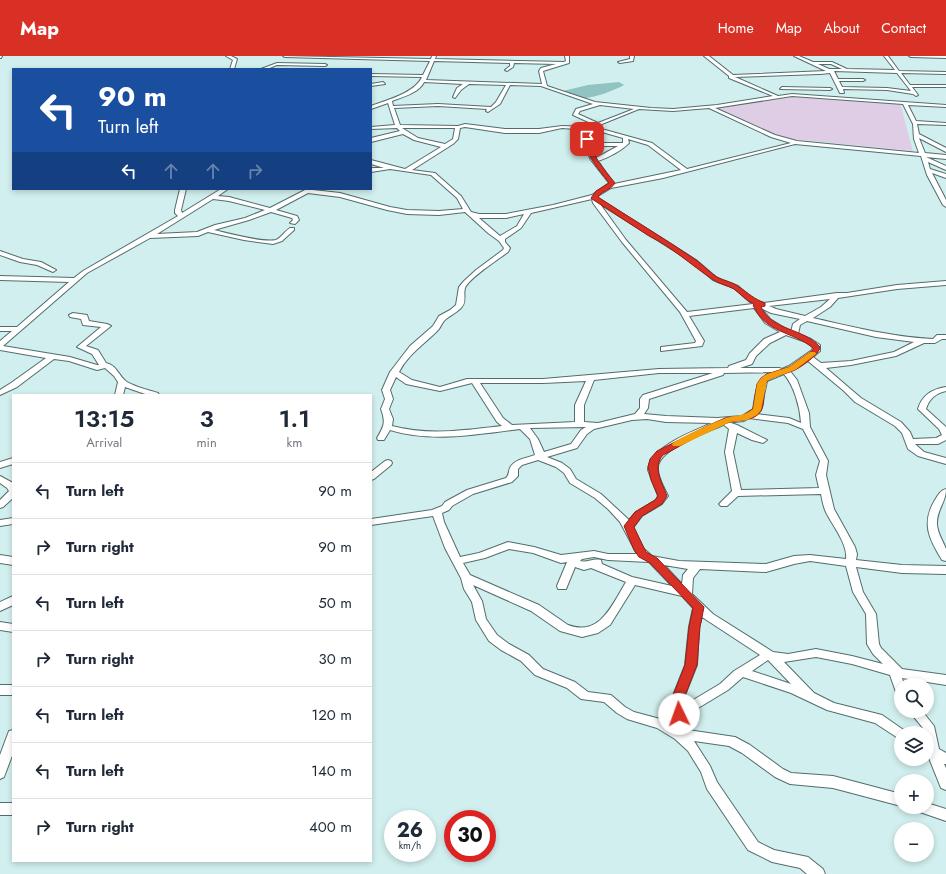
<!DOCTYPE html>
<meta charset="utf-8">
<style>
body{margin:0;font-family:Jost,sans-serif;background:#f6f6f7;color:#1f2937;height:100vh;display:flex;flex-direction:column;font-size:15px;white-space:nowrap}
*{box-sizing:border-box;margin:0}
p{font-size:13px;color:#747a83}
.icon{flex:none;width:22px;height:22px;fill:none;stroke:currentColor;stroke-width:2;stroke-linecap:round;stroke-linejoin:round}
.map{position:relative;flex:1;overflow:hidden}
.drawer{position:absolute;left:12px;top:338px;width:360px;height:468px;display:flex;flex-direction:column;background:#fff;border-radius:0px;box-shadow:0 2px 6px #0003}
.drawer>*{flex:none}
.banner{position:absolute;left:12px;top:12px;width:360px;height:122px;border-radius:0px;box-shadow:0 2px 6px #0003;background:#1a4fa0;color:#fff;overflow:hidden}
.buttons{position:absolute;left:894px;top:622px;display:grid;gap:8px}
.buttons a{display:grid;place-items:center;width:40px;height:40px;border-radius:50%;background:#fff;box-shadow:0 2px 6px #0003;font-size:20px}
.speed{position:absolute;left:384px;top:754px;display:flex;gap:8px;font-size:20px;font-weight:700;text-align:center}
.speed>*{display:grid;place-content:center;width:52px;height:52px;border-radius:50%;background:#fff;box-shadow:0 2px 6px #0003;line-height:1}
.speed small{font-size:10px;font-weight:400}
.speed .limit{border:6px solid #d22;background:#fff;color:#111}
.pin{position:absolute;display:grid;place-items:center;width:34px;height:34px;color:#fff;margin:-17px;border-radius:8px;box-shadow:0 2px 6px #0006}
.me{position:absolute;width:44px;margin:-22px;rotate:357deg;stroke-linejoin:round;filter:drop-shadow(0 0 3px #0008)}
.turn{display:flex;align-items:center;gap:14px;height:84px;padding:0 20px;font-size:18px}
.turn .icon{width:52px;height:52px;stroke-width:2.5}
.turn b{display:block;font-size:28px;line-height:34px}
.lanes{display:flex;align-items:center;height:38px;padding:0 20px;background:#0003;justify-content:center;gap:20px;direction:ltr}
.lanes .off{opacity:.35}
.eta{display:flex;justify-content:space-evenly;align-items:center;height:68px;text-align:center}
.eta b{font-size:24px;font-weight:600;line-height:28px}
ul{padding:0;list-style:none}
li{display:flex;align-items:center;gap:12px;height:56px;padding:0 20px;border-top:1px solid #e0e1e3}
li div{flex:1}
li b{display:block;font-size:15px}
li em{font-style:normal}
header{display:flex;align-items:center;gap:24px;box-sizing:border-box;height:56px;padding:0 20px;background:#d93025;color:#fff}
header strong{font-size:19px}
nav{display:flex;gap:22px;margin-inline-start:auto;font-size:14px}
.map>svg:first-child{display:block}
.green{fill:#decde4}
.water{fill:#90c3c1}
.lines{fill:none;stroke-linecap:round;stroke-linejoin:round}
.minor-casing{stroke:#526d6c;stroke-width:2}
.minor{fill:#fff;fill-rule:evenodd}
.route{fill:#d93025;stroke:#8d1f18}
.slow{fill:#f59e0b}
</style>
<header>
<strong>Map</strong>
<nav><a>Home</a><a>Map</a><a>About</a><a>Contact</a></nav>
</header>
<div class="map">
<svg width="946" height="818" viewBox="0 0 946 818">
<rect width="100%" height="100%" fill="#d1efee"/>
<path class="green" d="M785,39L900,47L913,95L782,82L711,51Z"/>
<path class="water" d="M619,26L624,29C613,35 590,44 577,42C573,41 567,37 563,35L588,29Z"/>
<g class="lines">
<g class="minor-casing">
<path id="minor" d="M0,0H2L1,2H0Z
M226,0H231L237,3L234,13H230L233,4Z
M283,0L431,3L432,0H436L435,3L564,6L566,5L565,0H569V7L543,15L547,30L595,46L651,52L673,53L717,49L773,40L729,22V20L704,0H709L733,19L826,15L794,0H799L813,6H832L847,13L895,14L884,0H888L899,15L946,16V18L901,17L910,29H946V31H912L918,39L916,40L913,38L887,34L843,33L844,37H840L830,17L820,18L735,21L778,40L792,38L946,49V51L908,49L916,65L946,67V69L917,68L919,78L946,92V96L919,82L925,97L946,99V103L926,101L946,110V114L928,106L930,113L946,118V122L932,117L946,144V151L943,149L927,119L921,100L795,88L663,122L611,132L598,140V142L696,204L717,222L738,230L754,244L764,247L837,237H847L897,229L946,225V229L897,233L838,242L830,251L813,262C853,271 892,281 933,283L937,279H946V283H942L935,287H924L896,300L851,309L826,312L861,342L901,366L910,376L913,383L936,382L942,379L939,373L918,353C922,339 932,333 946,331V335C936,337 929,343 926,353L946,371V384L938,388H915L924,396L946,402V408L918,400L908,393L902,377L895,370L855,346L844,335L808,305L790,315L797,324L809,357L810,371L828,405L826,419L834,453L855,491L857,498L856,504L902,509L946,510V518L902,517L856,511L863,536L876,558L879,588L881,592L902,613L946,619V629L902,622L904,629H901V641L897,639L890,619L852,608L816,601L784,606L814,637L834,647L882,659L905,675L906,677H901V684L875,667L827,654L791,637L743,621L728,634L685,660L688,674L735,681L750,689L783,713L791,717L833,720L901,738V750L833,732L790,728L775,721L742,697L729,690L694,685L710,710L717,726L758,786L774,794L808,801L823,813L825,818H807L800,812L772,806L748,794L707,733L701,716L688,695L675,683L657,672L627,663L617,657L604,646L581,643L567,632L535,619L521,605L501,594L489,585L476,564L472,546L464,533L461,522L445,492L433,460L371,469V463L432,454L442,450L445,446L467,434L506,422C510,418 508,414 511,410C516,403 527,402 535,399L530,383L520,373C477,378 433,387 390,374L384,384H378L377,382C384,370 386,367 381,353L385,343L382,334L390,316L410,290L433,270L439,260L450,254L456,249L459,231L464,225L476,214L503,194L504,192L499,185L488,177L465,156L439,159L407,158L387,154L340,141L308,137L276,154L297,160L299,164L295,168L290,167L293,164L292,162L271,156L249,164L214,174C227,177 263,187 276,184C281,182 285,175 290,172H294V174L282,185L273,188L244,184L208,176L198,180L150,182L87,217L3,290L70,301L97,309H99L92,298L77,291L101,271L83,269L81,263L70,261L69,259L73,257L87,259L89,265L107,268L111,270L86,290L98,294L106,307C117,309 119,321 127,326C136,331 148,334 158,337L159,339H148L125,331L123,339H115L118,326L114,320L105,312L97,314L69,305L54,303L17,331L0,339V334L11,327L46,302L0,294V285L12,275H0V271H17L69,226L0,224V220L74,222L83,215L178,160L175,157V154L180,133H186L181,154L182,157L221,133H228L218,140L229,141L270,152L307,133H314L313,134L340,137L390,151L407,154L439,155L463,153L457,142L431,119L390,113L371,116V112H384L371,108V104L405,113L441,91L414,84L403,78L371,86V82L400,75L397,72L371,73V71L395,69L388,47L371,53V50C387,44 415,37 422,21L371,20V18L423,19L430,5L285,1ZM434,5L510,7V10L505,14L507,15L513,11L514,7L556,8L541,12L539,15L542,28L426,24ZM818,8H831L842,13H829ZM834,15L897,17L911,35L887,32L842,31L839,25H863L865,24L863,23H838ZM424,26L463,28L457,32L453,41L455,42L461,34L469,28L506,29L496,46L491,51L438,48L393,50L392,45C402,41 419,37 424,26ZM510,29L541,30L593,48L576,53L573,59L595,69L591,71L562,70L539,73H505L465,68L458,70L400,69L394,52L438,50L487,53L486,55L488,56L500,48ZM792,40L903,48L913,68L914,83L919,97L797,85L775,79L715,52ZM600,49L634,53L598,67L578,58L580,55ZM709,52L771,81L791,87L687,113L652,87L598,72L602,68L639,53L673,55ZM465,71L505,77H539L562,72L589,74L584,88L591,104L609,127L592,139L553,149L506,158H479L471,156L461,140L435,117L412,114L453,88L458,83L460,72ZM402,72H455L453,83L445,88L418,82ZM595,74L623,82V87H590V82ZM628,83L648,89L681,114L614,128L598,105C609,101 621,95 629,87ZM591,90H618L596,102ZM213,143L229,145L265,154L245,162L215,169L197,176L157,178ZM592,143L593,147L622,186L680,256L696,285L695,287L661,291V295L702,290L704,285L689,260L754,252L765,267L780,276L764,283L750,297L746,304L729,310L728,312L659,313L543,323H467L440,331L412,324L399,316C408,298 426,287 439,273C441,270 443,265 446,263C451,259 456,257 461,252C467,246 463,239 465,232C469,222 499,203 508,196L510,192L505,186V183L521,172L531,157ZM600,148L692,206L713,224L734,232L750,246L753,248L687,256L626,184ZM524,158L517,170L500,180L479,162H506ZM830,243L821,251L805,260L776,253L769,250ZM761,252L771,257L800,263L793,268L791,276L770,263ZM807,265L876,281L914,286L894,296L851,305L821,307L813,301L820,295V289L811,283L798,278L800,269ZM786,279L806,286L813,291L812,294L789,310L782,313L779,312H740L752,308L756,300L770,287ZM772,316C755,323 756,337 753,353L742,360L717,362L666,360L644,358L648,352L649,343L723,319L724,317ZM659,317H713L643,339L640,343V352L635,358L598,367L584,366V349L594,324ZM784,318C794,330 800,350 801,367L789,362L756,358L761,354L767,325ZM396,321L406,328L440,335L472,327L497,366L502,370C465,374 429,380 392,370L393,363L389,353L393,343L390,334ZM586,325L575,349V366L512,369L503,362L480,327H543ZM749,362L788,367L803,373L820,405L816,419L819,432L741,434L733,396L737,377L752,384L763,387L767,384L737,369L728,366L724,369L729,373L725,396L732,435L719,448L721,450H727L738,440L821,438C822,443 823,449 825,454C831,468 848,487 846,503L810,499L794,500L766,508L679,505L652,500L643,492L633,472L642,460L662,448L668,440C664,431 657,421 658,411C659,393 708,376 723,369L724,367L744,365ZM647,363L666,366L712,367C694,375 649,391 648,414L658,440L656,444L636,456L629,464L601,438L576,423L570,413L562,407L547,401L577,392L587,378L594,373L632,364ZM586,371L581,374L571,388L544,396L538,383L530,372ZM538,404L556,411L564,417L570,427L595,442L608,453L620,466L637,498H608L594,495L561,499L534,491L508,486L479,497L460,501L444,466L442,457L449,454L452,450L473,438L512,426L518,420V413L522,409ZM509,493L533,497L561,507L567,506L557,530L558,533H566L575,511L584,514L591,512L626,526C612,549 600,581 568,569L539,549L470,519L463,507L485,502ZM594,501L608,504L649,506L672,530L632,521L602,508L601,504C593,502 587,507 580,505L582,503ZM810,505L846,510L853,536L866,558L867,588L873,598L883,608L852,600L816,593L788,598L773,596L713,558L692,538L693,522L700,513L766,516L794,508ZM664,509L688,513L683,519L682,528ZM473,529L531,555L560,575L582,581L598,577L610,569L635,529L682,540L693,552L689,571L685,609L670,647L675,671L664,664L634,656L625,651L611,639L588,636L575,626L543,613L529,599L509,588L497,579L486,563L482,545ZM702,561L760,599L734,615L720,628L683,650L682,647L697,609L699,571ZM768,604L791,628L752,615Z
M630,0H634L633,5L620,7L618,6L630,3Z
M909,0H946V2L911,1Z
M277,7L325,8L327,9L325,10L277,9L267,13H261Z
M383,26L385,28L371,30V28Z
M782,31L830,32L832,33L830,34L780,33Z
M0,195L23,203L41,206L56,214L53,216L37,209L20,206L0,199Z
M13,402V408L0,412V406Z
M388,404L391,405L392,407L391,409L374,423L371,424V416L385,405Z
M0,420L13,427V442L3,451L0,452V444L9,435L7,432L0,427Z
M946,433C946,447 936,454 937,469C938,478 943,485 946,493C946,496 946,502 946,505L942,504C929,483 921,467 935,444C938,439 941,434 946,433Z
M13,462V468L0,470V464Z
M0,499L13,501V509L0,507Z
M13,540V549L0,555V546Z
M0,566L13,568V576L0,574Z
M0,629H13V639H0Z
M909,655H922L934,670L939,693L946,697V708H944L946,712V734L941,732L927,697V677H924L923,672Z
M13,674V697L4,721L0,723V699L9,675Z
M0,747H13V759H0Z
M927,747L946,753V765L917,755L915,751H927Z"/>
</g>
<use href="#minor" class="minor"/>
</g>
<path class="route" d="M587,81L590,83C592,101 604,113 615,127C611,134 602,135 598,141C630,162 664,182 696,204C703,209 709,216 717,221C724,225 733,226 739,231C748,237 754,243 765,247V250L761,251C772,275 804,272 820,291C820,298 801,311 795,314C786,318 776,319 767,325C762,334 766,346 761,355C755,365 740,364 730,366C707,373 685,388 663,399C652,412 662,426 667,440L662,448L642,460L634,471L646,496L657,502L704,551L700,571L697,609L682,647L685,658L684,662L679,663L675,662L670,647L685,609L689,571L693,552L650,507L639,501L634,494L624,470L635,456L655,444L658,440L651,424L648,411L650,403L657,395L705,371L725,362L742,360L753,353L757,328L761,322L767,318L789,311L813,294V292C792,275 765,277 753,249L754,248C746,245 741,238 734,233C727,229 718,228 712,223C691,209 672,191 649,180L592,143L591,142L596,135L609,127C599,113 586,101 585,83Z"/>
<path class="slow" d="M810,296H815L816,298L795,314L773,322L767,325L761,354L757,359L747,364L730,366L680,390H673L672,388C678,382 717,365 726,362C736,359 745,360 753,353L757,328L761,322L767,318L789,311Z"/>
</svg>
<div class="buttons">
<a><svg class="icon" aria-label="search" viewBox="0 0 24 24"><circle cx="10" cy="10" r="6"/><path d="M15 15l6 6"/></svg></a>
<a><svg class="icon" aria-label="layers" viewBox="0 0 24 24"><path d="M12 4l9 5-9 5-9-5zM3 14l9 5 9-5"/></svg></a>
<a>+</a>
<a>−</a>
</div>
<div class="speed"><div>26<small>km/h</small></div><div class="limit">30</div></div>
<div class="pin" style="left:587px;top:83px;background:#d93025"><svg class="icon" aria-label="arrive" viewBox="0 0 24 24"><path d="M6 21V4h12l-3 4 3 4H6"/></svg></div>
<svg class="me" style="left:679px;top:658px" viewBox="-20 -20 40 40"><circle r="19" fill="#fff"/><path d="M0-13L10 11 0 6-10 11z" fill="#d93025"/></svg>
<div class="banner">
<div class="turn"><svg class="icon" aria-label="left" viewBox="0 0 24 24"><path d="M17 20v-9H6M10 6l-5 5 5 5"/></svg><div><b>90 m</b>Turn left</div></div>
<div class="lanes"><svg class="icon" aria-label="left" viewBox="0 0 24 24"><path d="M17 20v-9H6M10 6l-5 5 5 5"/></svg><svg class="icon off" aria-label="ahead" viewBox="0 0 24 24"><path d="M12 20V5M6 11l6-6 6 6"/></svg><svg class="icon off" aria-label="ahead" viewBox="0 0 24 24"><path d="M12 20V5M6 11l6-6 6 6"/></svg><svg class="icon off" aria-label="right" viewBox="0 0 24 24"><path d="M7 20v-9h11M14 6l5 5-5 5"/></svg></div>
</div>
<section class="drawer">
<div class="eta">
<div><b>13:15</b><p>Arrival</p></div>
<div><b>3</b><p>min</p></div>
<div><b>1.1</b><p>km</p></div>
</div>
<ul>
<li><svg class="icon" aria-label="left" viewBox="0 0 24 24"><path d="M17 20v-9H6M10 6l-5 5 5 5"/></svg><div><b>Turn left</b></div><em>90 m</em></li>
<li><svg class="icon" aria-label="right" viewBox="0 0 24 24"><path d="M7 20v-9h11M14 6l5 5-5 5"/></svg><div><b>Turn right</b></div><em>90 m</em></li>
<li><svg class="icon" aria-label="left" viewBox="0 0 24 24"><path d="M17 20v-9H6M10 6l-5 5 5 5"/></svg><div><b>Turn left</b></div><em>50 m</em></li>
<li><svg class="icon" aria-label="right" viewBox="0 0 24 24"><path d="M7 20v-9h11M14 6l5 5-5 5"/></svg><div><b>Turn right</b></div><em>30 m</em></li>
<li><svg class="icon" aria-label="left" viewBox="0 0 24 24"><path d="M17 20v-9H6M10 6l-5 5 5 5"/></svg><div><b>Turn left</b></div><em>120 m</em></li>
<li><svg class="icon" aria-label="left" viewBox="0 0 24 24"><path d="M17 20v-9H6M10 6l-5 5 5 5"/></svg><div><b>Turn left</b></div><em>140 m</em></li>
<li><svg class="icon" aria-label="right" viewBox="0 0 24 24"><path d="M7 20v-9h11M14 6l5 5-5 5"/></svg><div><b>Turn right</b></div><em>400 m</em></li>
</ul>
</section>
</div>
